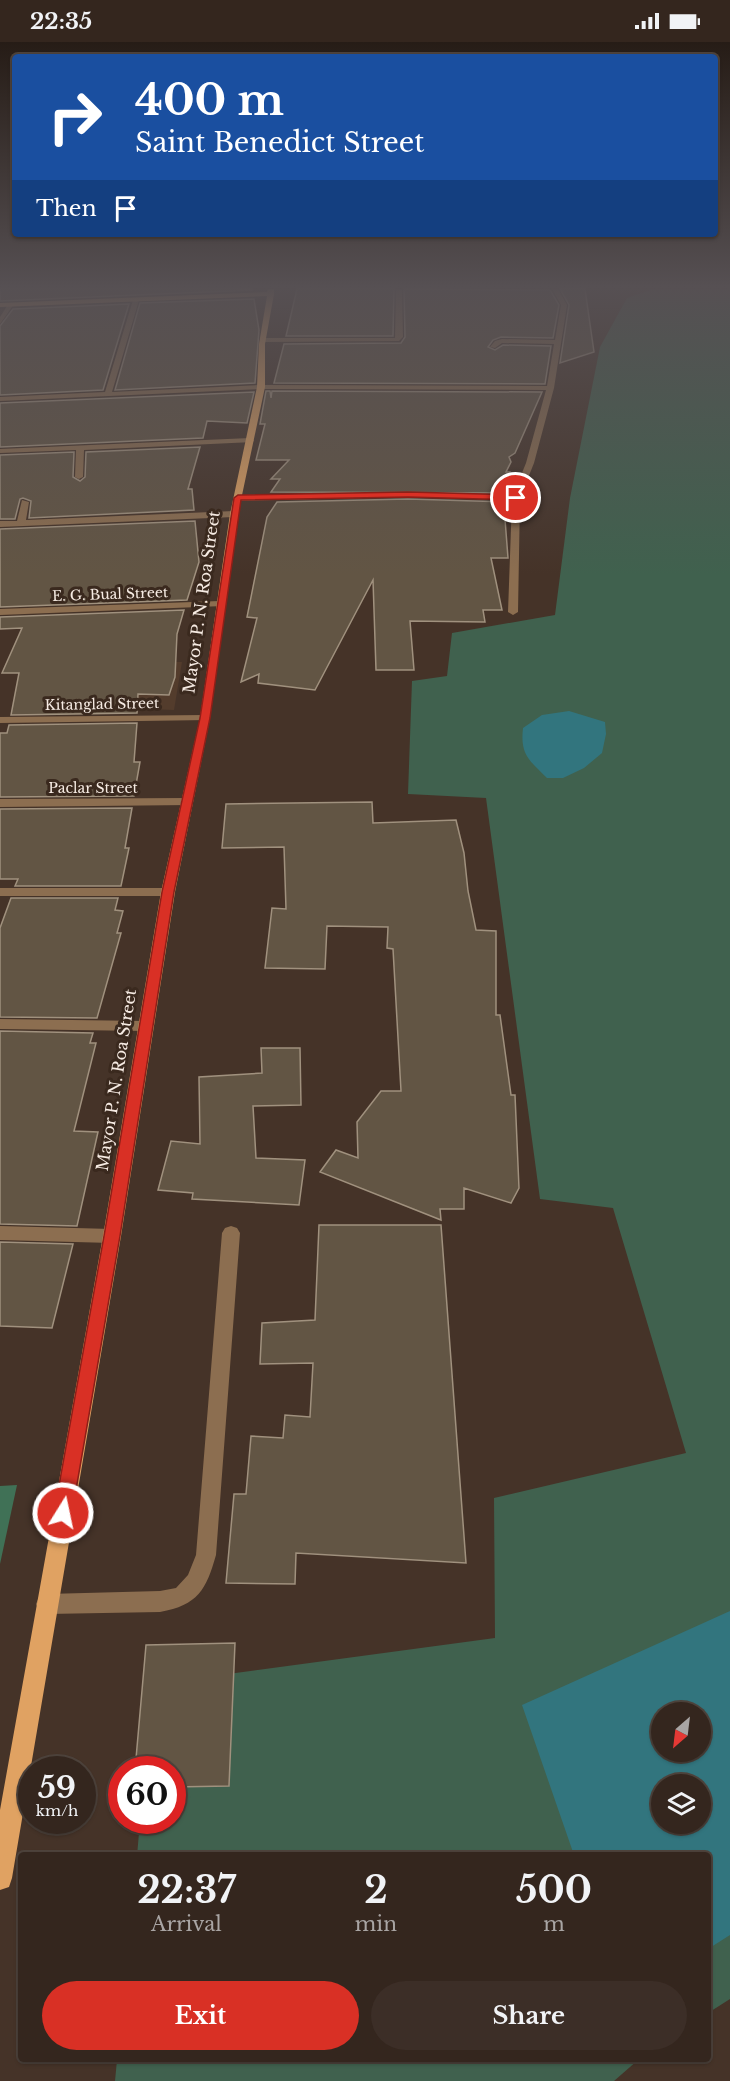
<!DOCTYPE html>
<style>
body{margin:0;font-family:"Libre Baskerville",serif;background:#3c2e27;color:#f1f3f6;height:100vh;display:flex;flex-direction:column;font-size:22px;white-space:nowrap}
*{box-sizing:border-box;margin:0}
p{font-size:20px;color:#a9a5a4}
.icon{flex:none;width:33px;height:33px;fill:none;stroke:currentColor;stroke-width:2;stroke-linecap:round;stroke-linejoin:round}
.map{position:relative;flex:1;overflow:hidden}
.panel{position:absolute;left:18px;top:1810px;width:693px;height:210px;display:flex;flex-direction:column;background:#34261e;border-radius:6px;box-shadow:0 2px 4px #0004,0 0 0 2px #4e433c}
.panel>*{flex:none}
.banner{position:absolute;left:12px;top:12px;width:706px;height:183px;border-radius:6px;box-shadow:0 2px 4px #0004,0 0 0 2px #4e433c;background:#1a4fa0;color:#fff;overflow:hidden}
.needle{width:39px;rotate:208deg}
.buttons{position:absolute;left:651px;top:1660px;display:grid;gap:12px}
.buttons a{display:grid;place-items:center;width:60px;height:60px;border-radius:50%;background:#34261e;box-shadow:0 2px 4px #0004,0 0 0 2px #4e433c;font-size:30px}
.speed{position:absolute;left:18px;top:1714px;display:flex;gap:12px;font-size:30px;font-weight:700;text-align:center}
.speed>*{display:grid;place-content:center;width:78px;height:78px;border-radius:50%;background:#34261e;box-shadow:0 2px 4px #0004,0 0 0 2px #4e433c;line-height:1}
.speed small{font-size:15px;font-weight:400}
.speed .limit{border:9px solid #d22;background:#fff;color:#111}
.pin{position:absolute;display:grid;place-items:center;width:51px;height:51px;color:#fff;margin:-26px;border:3px solid #fff;border-radius:50%;box-shadow:0 2px 6px #0007}
.me{position:absolute;width:66px;margin:-33px;rotate:10deg;stroke-linejoin:round;filter:drop-shadow(0 0 4px #0008)}
.turn{display:flex;align-items:center;gap:21px;height:126px;padding:0 24px;font-size:27px}
.turn .icon{width:78px;height:78px;stroke-width:2.5}
.turn b{display:block;font-size:42px;line-height:51px}
.then{display:flex;align-items:center;height:57px;padding:0 24px;background:#0003;gap:12px;font-size:22px}
.eta{display:flex;justify-content:space-evenly;align-items:center;height:102px;text-align:center}
.eta b{font-size:36px;font-weight:800;line-height:42px}
.cta{display:flex;gap:12px;margin-top:auto;padding:12px 24px}
.cta a{flex:1;height:69px;border-radius:36px;background:#d93025;color:#fff;font-size:24px;font-weight:800;line-height:69px;text-align:center}
.cta a+a{background:#3c2e27;color:#f1f3f6}
.status{display:flex;justify-content:space-between;align-items:center;height:42px;padding:0 30px;background:#34261e;direction:ltr}
.status svg{height:16px;fill:currentColor}
.map>svg:first-child{display:block}
.built{fill:#533c2c}
.green{fill:#40614e;fill-rule:evenodd}
.forest{fill:#407156}
.water{fill:#32757e;fill-rule:evenodd}
.building{fill:#625544;stroke:#a0917e;stroke-width:1.5}
.lines{fill:none;stroke-linecap:round;stroke-linejoin:round}
.minor{fill:#8c6e50;fill-rule:evenodd}
.major{fill:#e0a262;fill-rule:evenodd}
.route{fill:#d93025;stroke:#8d1f18;stroke-width:1.5}
.labels{text-anchor:middle;stroke-width:6;stroke-linejoin:round;paint-order:stroke}
.far-street-label{font-size:14px;fill:#f6ebe3;stroke:#3a291e}
.street-label{font-size:16px;fill:#f6ebe3;stroke:#3a291e}
</style>
<div class="status"><b>22:35</b><svg viewBox="0 0 49 12"><path d="M0 12V9h3v3zM5 12V6h3v6zM10 12V3h3v9zM15 12V0h3v12zM26 1h20v11H26zM47 4h2v5h-2z"/></svg></div>
<div class="map">
<svg width="730" height="2039" viewBox="0 0 730 2039">
<rect width="100%" height="100%" fill="#453328"/>
<path class="built" d="M130,620H182L174,668L124,666Z"/>
<path class="green" d="M653,247H730V1957L708,1971V1814H137L140,1779H172V1728L154,1642L495,1596L494,1456L686,1411L613,1166L540,1157L486,756L408,752L412,639L447,634L452,591L555,573L570,456L600,305L627,256ZM662,1671H700V1710H662ZM662,1743H700V1782H662Z
M117,2018H638L614,2039H115Z"/>
<path class="forest" d="M17,1443L0,1522V1444Z"/>
<path class="water" d="M569,669L605,680L606,692L602,711L584,726L563,736H547C529,718 520,713 523,686L542,673Z
M730,1569V1893L708,1907V1814L574,1813L522,1663ZM662,1671H700V1710H662ZM662,1743H700V1782H662Z"/>
<path class="building" d="M0,247H252V248L0,259Z
M297,247H394L393,294H286Z
M404,247L550,248L559,263L553,296L501,295L493,298L488,305L495,308L503,303L551,304L545,342L274,341L284,302L401,301L405,295Z
M560,247H585L594,310L560,321L569,263Z
M254,257L259,288L255,341L115,348L140,261Z
M129,262L103,348L0,353V284L13,267Z
M266,349H270L271,356L272,349L542,350L515,411L509,415L511,420L506,430H510L509,451L271,450L280,437H271L289,418H256L265,382H260Z
M254,350L247,381L207,379L203,396L0,405V361Z
M200,405L188,447H192L194,468L29,476L31,459L23,456L20,457L15,477H0V413L74,410L73,435L80,439L85,435L86,410Z
M408,457L508,460L507,477H505L508,516H491L502,568H483L485,580L410,579L414,628H376L373,538L315,648L258,641L259,632L241,640L257,576L247,575L267,475L277,460Z
M195,479L199,520L187,558L0,565V487Z
M184,568L177,592L175,635L169,653L138,652L137,671L11,673L19,631H2L22,586L0,587V575Z
M137,681L134,720H140L134,754L0,755V691H7L9,683Z
M372,760L373,781L456,778L464,811L468,849L476,888L496,889V973H500L511,1053H515L519,1146L511,1161L464,1146V1167H440L441,1178L320,1130L336,1108L358,1116L357,1080L381,1049H401L393,907L387,906L388,885L327,884L325,927L265,926L272,866L286,867L284,805L222,806L226,762Z
M132,766L125,806H129L121,844H15L18,837H0V767Z
M11,856H118L115,868L123,869L117,891H121L97,976L0,975V886Z
M0,989L93,991L90,1001H96L74,1089L98,1090L77,1184L0,1182Z
M261,1006H300L301,1063L253,1064L256,1116L305,1118L299,1163L192,1157L193,1151L158,1148L171,1099L200,1102L199,1035L262,1031Z
M319,1183H441L466,1521L296,1511L295,1542L226,1541L234,1452H246L251,1394L283,1396L285,1373L310,1375L313,1321L260,1322L262,1281L315,1278Z
M0,1200L73,1202L52,1286L0,1284Z
M235,1601L229,1744L172,1745V1728H135L146,1603Z"/>
<g class="lines">
<path class="minor" d="M396,247H402L403,295L399,299L264,300L261,298L264,296H395Z
M552,247H558L567,263L554,346L534,421L520,456L518,570L513,573L508,570L512,458L408,455L238,459L234,456L238,453L408,451L513,453L526,421L546,348L261,347L0,359V355L105,350L133,258L136,256L139,258L112,350L261,343L547,344L554,302L502,301L495,306L490,305L495,299L502,297L555,298L561,263Z
M9,261L14,262L0,282V275Z
M250,396L254,398L253,400L84,408L83,435L79,437L75,435L76,408L0,411V407Z
M22,458L29,460L26,478L234,469L238,472L234,475L0,485V479H17Z
M220,559L225,562L223,564L0,573V567Z
M205,673L210,676L209,678L0,681V675Z
M186,756L190,757V763L0,765V757Z
M0,846H168L175,850L168,854H0Z
M0,977L145,979L152,984L145,989L0,987Z
M0,1184L112,1187L118,1189L121,1194L118,1199L112,1201L0,1198Z
M231,1184L237,1186L240,1191L216,1513C206,1548 198,1563 160,1570L47,1572L39,1569L36,1562L39,1555L47,1552L160,1549L176,1546L188,1533L196,1513L222,1191L225,1186Z"/>
<path class="major" d="M268,247H274V252L265,302V345L238,472L210,676L175,850L121,1194L12,1836L9,1845L0,1848V1768L103,1194L161,850L200,676L230,472L257,345L259,302L267,254L0,265V261L267,250Z"/>
</g>
<linearGradient id="sky" x2="0" y2="1"><stop stop-color="#261c16"/><stop offset="0.46" stop-color="#565053"/><stop offset="1" stop-color="#565053" stop-opacity="0"/></linearGradient>
<rect width="730" height="532" fill="url(#sky)"/>
<path class="route" d="M408,450L516,453L520,456L516,458L408,455L241,458L210,676L174,850L120,1194L72,1471L69,1477L63,1479L56,1477L54,1471L104,1194L162,850L200,676L234,456L238,453Z"/>
<g class="labels">
<g class="far-street-label">
<text transform="translate(110 552) rotate(-2)" y="5">E. G. Bual Street</text>
<text transform="translate(102 662) rotate(-1)" y="5">Kitanglad Street</text>
<text x="93" y="751">Paclar Street</text>
</g>
<g class="street-label">
<text transform="translate(201 560) rotate(-82)" y="6">Mayor P. N. Roa Street</text>
<text transform="translate(116 1038) rotate(-81)" y="6">Mayor P. N. Roa Street</text>
</g>
</g>
</svg>
<div class="buttons">
<a><svg class="needle" viewBox="-14 -14 28 28"><path d="M0-13l5 13h-10z" fill="#e53935"/><path d="M0 13l5-13h-10z" fill="#a9a5a4"/></svg></a>
<a><svg class="icon" aria-label="layers" viewBox="0 0 24 24"><path d="M12 4l9 5-9 5-9-5zM3 14l9 5 9-5"/></svg></a>
</div>
<div class="speed"><div>59<small>km/h</small></div><div class="limit">60</div></div>
<div class="pin" style="left:516px;top:456px;background:#d93025"><svg class="icon" aria-label="arrive" viewBox="0 0 24 24"><path d="M6 21V4h12l-3 4 3 4H6"/></svg></div>
<svg class="me" style="left:63px;top:1471px" viewBox="-20 -20 40 40"><circle r="17" fill="#d93025" stroke="#fff" stroke-width="3"/><path d="M0-11L8 9 0 5-8 9z" fill="#fff"/></svg>
<div class="banner">
<div class="turn"><svg class="icon" aria-label="right" viewBox="0 0 24 24"><path d="M7 20v-9h11M14 6l5 5-5 5"/></svg><div><b>400 m</b>Saint Benedict Street</div></div>
<div class="then">Then<svg class="icon" aria-label="arrive" viewBox="0 0 24 24"><path d="M6 21V4h12l-3 4 3 4H6"/></svg></div>
</div>
<section class="panel">
<div class="eta">
<div><b>22:37</b><p>Arrival</p></div>
<div><b>2</b><p>min</p></div>
<div><b>500</b><p>m</p></div>
</div>
<div class="cta"><a>Exit</a><a>Share</a></div>
</section>
</div>
